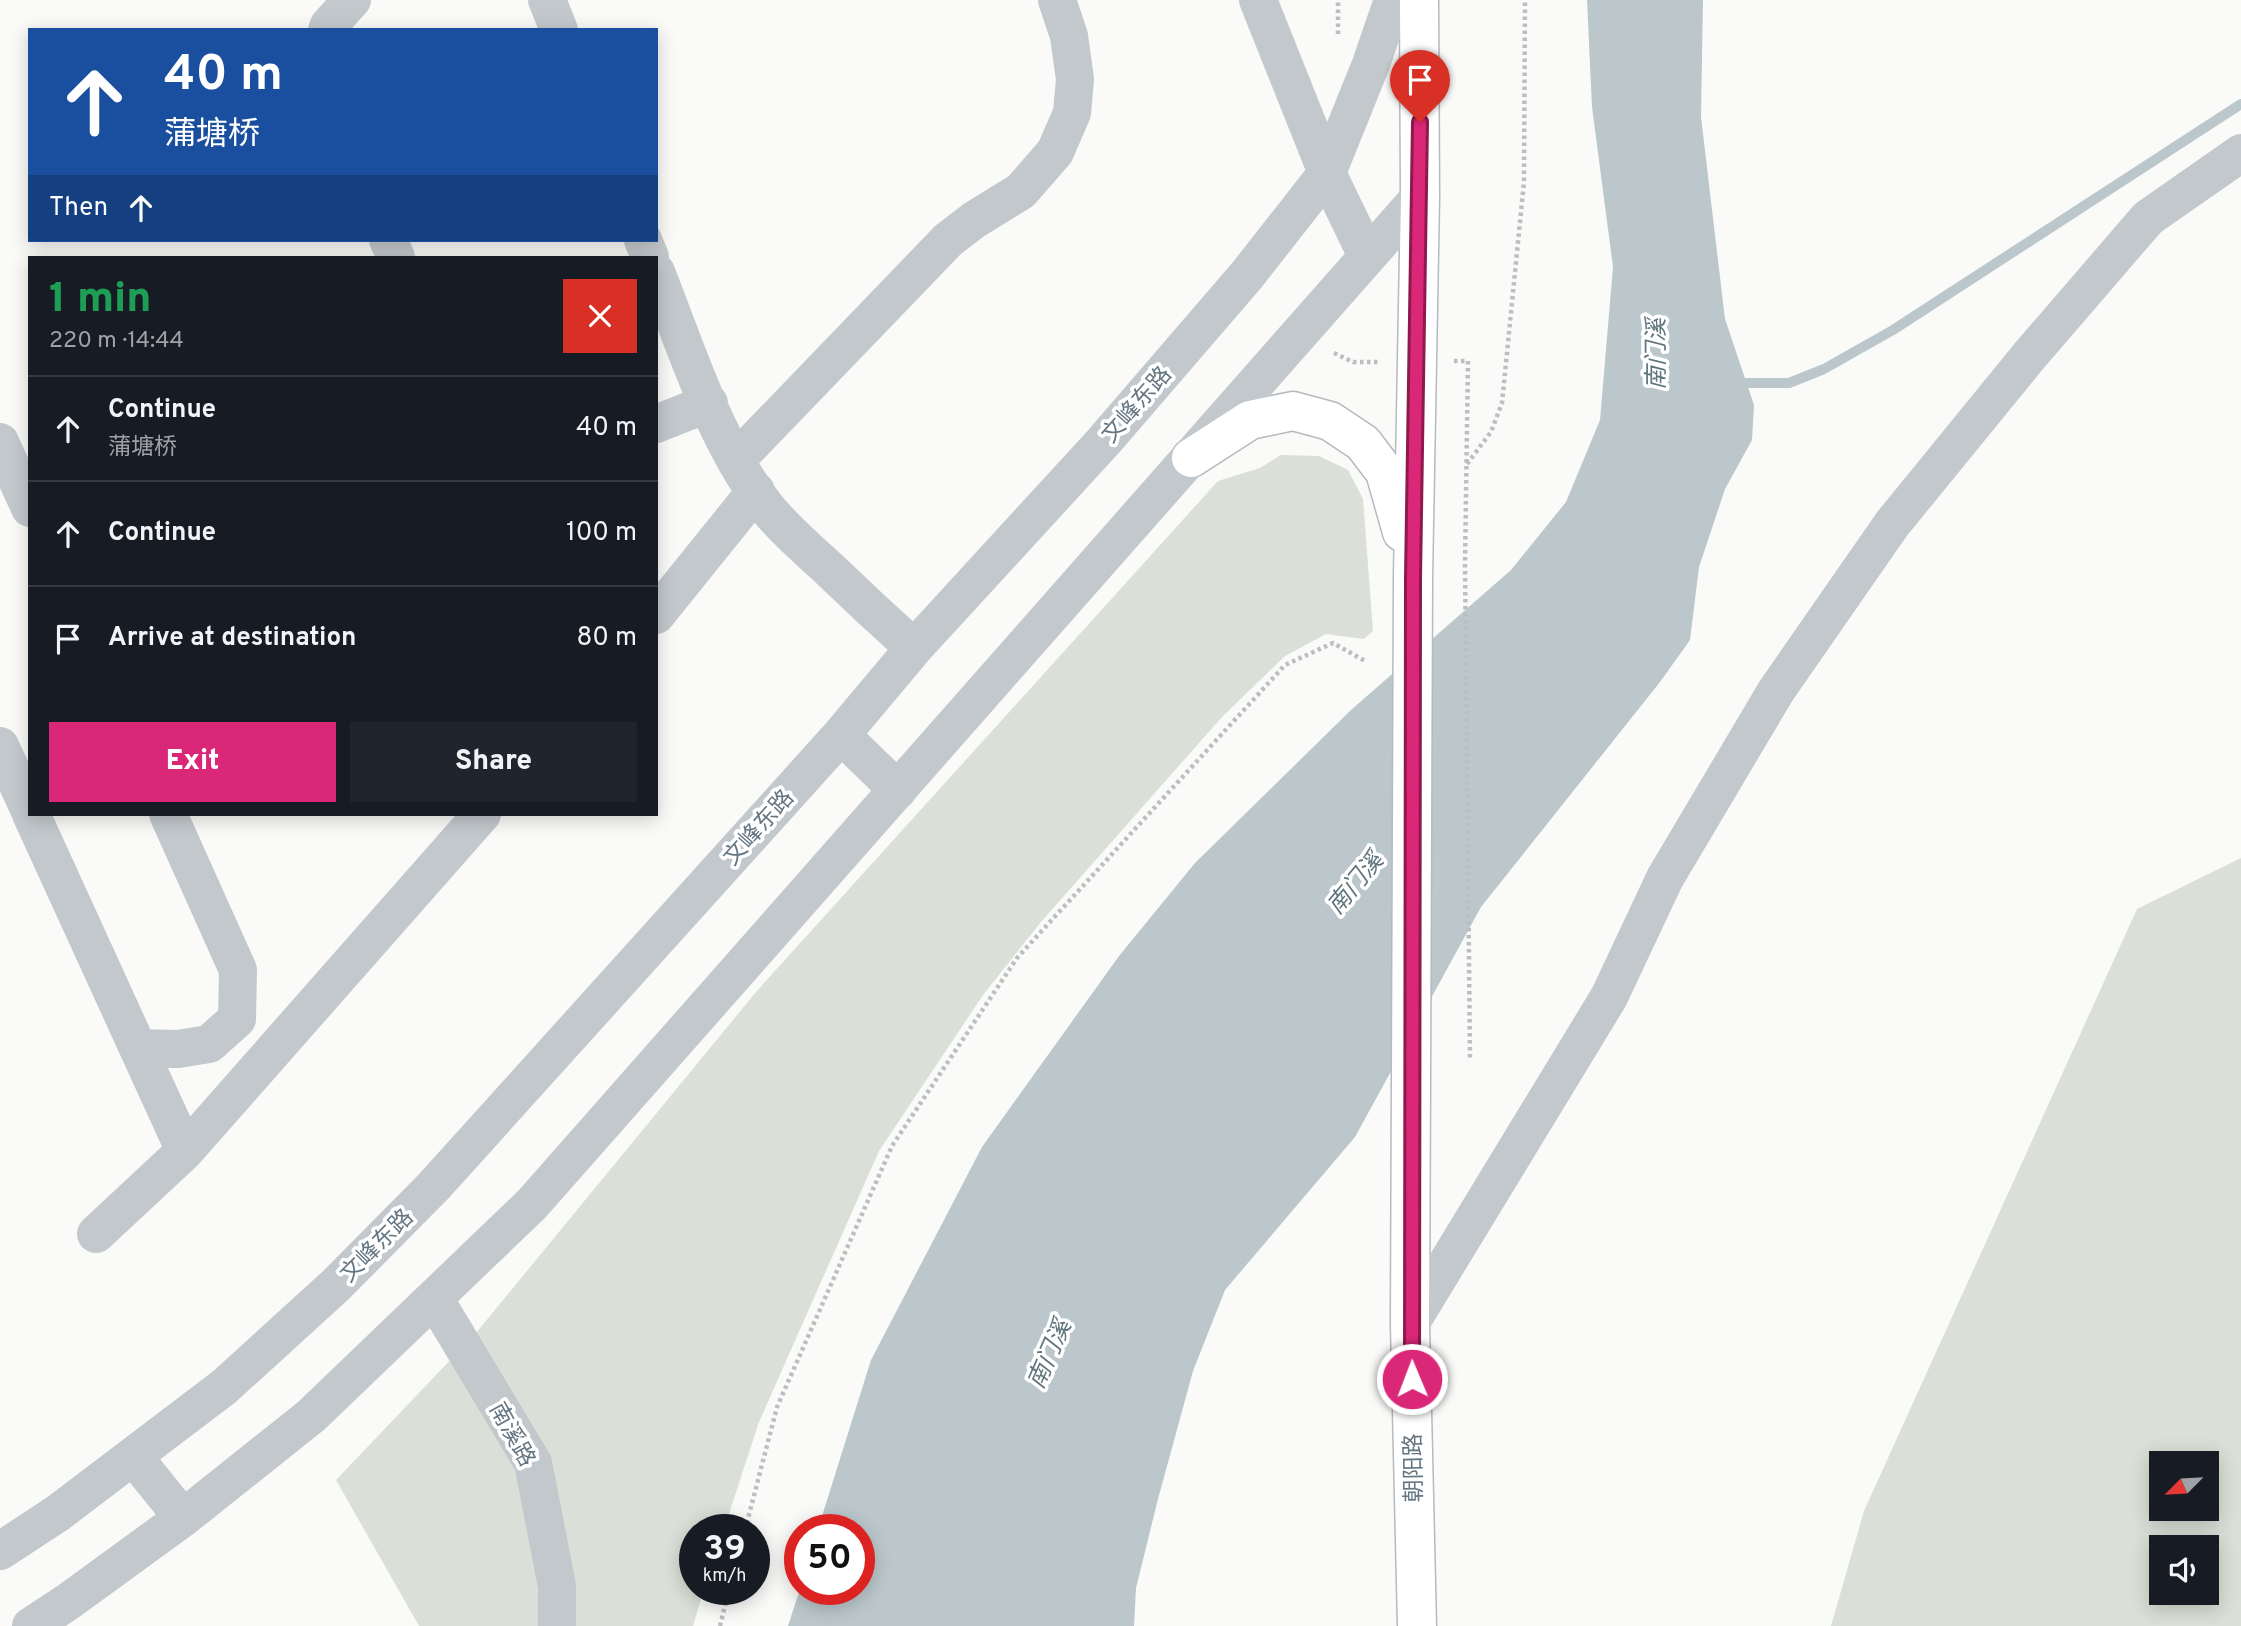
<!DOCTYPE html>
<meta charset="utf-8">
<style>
body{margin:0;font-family:Overpass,"Noto Sans SC",sans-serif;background:#20242c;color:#f1f3f6;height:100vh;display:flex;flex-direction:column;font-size:26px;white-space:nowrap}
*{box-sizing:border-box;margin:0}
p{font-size:23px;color:#9ea1a6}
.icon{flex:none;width:38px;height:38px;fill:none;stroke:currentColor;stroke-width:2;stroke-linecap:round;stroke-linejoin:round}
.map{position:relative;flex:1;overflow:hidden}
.sheet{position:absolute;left:28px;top:256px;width:630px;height:560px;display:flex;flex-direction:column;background:#171b24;border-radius:0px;box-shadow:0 4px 18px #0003}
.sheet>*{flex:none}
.banner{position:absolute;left:28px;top:28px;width:630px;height:214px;border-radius:0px;box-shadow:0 4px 18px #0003;background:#1a4fa0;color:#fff;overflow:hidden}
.needle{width:46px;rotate:246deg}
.buttons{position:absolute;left:2149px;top:1451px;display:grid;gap:14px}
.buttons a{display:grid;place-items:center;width:70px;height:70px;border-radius:0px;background:#171b24;box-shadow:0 4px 18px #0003;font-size:35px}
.speed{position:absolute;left:679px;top:1514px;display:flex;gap:14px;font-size:35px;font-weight:700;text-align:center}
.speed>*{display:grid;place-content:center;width:91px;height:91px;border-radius:50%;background:#171b24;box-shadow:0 4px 18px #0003;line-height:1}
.speed small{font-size:18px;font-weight:400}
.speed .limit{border:10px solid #d22;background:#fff;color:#111}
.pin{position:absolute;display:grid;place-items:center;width:60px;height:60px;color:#fff;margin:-72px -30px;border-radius:50% 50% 50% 0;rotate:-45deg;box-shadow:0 0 7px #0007}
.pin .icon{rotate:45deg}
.me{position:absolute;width:77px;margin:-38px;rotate:359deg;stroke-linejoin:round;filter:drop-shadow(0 0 5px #0008)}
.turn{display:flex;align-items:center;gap:24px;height:147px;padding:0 21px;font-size:32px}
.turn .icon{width:91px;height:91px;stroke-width:2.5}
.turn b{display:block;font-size:49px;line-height:60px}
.then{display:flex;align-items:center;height:66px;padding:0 21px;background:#0003;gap:14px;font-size:26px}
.round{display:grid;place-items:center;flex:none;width:74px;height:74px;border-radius:0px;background:#20242c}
.overview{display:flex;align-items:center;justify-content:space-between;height:119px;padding:0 21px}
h1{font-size:42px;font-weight:800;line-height:52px;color:#1e9e55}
.action{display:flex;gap:14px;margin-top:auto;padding:14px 21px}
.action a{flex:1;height:80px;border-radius:0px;background:#db2777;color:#fff;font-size:28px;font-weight:800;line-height:80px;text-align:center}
.action a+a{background:#20242c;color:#f1f3f6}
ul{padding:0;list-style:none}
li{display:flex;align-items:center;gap:21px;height:105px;padding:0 21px;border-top:2px solid #363941}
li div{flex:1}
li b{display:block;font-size:26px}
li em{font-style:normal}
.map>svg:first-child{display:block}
.green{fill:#dadfd7;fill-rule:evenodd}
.water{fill:#bbc7cb}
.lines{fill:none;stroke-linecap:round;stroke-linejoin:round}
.stream{stroke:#bbc7cb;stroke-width:10}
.major-casing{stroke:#b5babe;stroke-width:41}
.path{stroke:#bbbfc2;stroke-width:4.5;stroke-dasharray:3.5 3.5;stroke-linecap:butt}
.minor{stroke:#c3c8cc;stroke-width:38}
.major{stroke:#fff;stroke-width:38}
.route-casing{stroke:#8e194d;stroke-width:18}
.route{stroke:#db2777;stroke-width:12}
.labels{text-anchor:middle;stroke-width:7;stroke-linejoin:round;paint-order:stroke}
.street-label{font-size:23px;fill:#657683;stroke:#fff}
.water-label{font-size:24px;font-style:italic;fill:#60757c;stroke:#fff}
</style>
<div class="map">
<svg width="2241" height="1626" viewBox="0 0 2241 1626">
<rect width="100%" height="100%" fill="#fafaf8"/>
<path class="green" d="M1281,455L1319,456L1348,470L1363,499L1373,631L1364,639L1326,634L1285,656L1221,718L1041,922L983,995L879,1151L759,1422L724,1529L695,1530V1589H704L693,1626H419L336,1480L476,1333L756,992L1218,481L1260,468Z
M2241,858V1626H1831L1864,1511L2137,909ZM2161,1463H2207V1508H2161ZM2161,1547H2207V1592H2161Z"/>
<path class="water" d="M1587,0H1703L1701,117L1725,319L1754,405L1752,440L1725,489L1699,567L1690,640L1660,682L1481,907L1355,1137L1225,1290L1193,1371L1158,1499L1136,1588L1134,1626H788L800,1589H859V1530L818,1529L871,1360L982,1147L1119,956L1195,863L1351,710L1511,570L1566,502L1600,420L1613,267L1592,107Z"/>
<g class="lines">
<path class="stream" d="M1732,383H1789L1824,369L1893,330L2241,104"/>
<g class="major-casing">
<path id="major" d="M1191,458L1250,420L1293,411L1330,421L1363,443L1385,472L1402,532
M1417,1626L1410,1324L1413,578L1420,197L1419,0"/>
</g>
<path class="path" d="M1338,34V0
M1334,353L1353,362H1379
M1454,361H1468L1465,564L1470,1059
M1467,464L1491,432L1502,403L1524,182L1525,0
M745,1530L777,1407L892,1146L1017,958L1285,665L1333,643L1367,662
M720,1626L729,1589"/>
<path class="minor" d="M547,0L559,30
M1258,0L1327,173L1367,256
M327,30L329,25L352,0
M388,240L396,257
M643,240L650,257
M656,272C687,350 715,442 767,508C785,530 807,549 828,568C856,595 885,622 914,648
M656,424L709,403
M0,442L30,508
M736,460L948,240L974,220L1021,191L1055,152L1072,113L1075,79L1069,36L1057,0
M656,615L756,491
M841,735L898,790
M0,746L30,811
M31,814L185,1151
M138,1048L178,1049L209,1044L237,1019L238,970L168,814
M96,1234L185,1151L482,814
M434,1298L533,1463L557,1586V1626
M1410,1324L1609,997L1665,878L1776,691L1892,524L2029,356L2148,218L2241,153
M133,1456L183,1518
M0,1551L58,1513L224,1387L336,1285L434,1186L841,735L914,648L1104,441L1247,275L1327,173L1371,64L1393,0
M31,1626L69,1601L183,1518L311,1416L532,1204L1420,197"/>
<use href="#major" class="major"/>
</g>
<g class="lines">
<g class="route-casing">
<path id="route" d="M1412,1379L1413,578L1420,122"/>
</g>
<use href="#route" class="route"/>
</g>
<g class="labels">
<g class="street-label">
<text transform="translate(1136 404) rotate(-49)" y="8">文峰东路</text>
<text transform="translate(758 827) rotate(-48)" y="8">文峰东路</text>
<text transform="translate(376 1245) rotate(-45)" y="8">文峰东路</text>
<text transform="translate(513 1434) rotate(61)" y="8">南溪路</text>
<text transform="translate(1413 1468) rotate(-91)" y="8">朝阳路</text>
</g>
<g class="water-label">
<text transform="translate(1656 354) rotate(-90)" y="8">南门溪</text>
<text transform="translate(1355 883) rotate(-50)" y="8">南门溪</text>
<text transform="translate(1049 1354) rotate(-66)" y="8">南门溪</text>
</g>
</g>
</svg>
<div class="buttons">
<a><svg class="needle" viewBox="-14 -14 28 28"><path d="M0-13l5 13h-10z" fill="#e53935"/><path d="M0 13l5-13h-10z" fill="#9ea1a6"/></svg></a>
<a><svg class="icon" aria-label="sound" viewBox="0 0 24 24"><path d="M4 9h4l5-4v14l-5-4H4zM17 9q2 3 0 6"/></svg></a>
</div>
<div class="speed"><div>39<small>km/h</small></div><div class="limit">50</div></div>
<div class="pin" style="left:1420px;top:122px;background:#d93025"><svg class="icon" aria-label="arrive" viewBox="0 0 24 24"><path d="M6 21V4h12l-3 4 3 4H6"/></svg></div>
<svg class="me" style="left:1412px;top:1379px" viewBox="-20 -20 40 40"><circle r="17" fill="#db2777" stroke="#fff" stroke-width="3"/><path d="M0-11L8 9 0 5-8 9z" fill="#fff"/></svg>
<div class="banner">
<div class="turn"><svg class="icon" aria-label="ahead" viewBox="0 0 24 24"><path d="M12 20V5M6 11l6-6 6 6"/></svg><div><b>40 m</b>蒲塘桥</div></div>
<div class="then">Then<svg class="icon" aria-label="ahead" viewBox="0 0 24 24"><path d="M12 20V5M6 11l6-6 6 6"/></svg></div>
</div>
<section class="sheet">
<div class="overview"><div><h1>1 min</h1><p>220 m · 14:44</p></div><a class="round" style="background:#d93025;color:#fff"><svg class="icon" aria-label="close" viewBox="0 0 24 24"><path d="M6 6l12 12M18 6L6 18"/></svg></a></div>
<ul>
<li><svg class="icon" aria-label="ahead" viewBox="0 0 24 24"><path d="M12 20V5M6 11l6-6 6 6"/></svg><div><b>Continue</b><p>蒲塘桥</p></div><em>40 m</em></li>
<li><svg class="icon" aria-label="ahead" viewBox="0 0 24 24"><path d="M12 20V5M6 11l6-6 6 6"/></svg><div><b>Continue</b></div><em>100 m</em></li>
<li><svg class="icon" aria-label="arrive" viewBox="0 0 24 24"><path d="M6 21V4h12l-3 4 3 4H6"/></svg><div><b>Arrive at destination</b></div><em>80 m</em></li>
</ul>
<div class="action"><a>Exit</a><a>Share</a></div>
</section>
</div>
